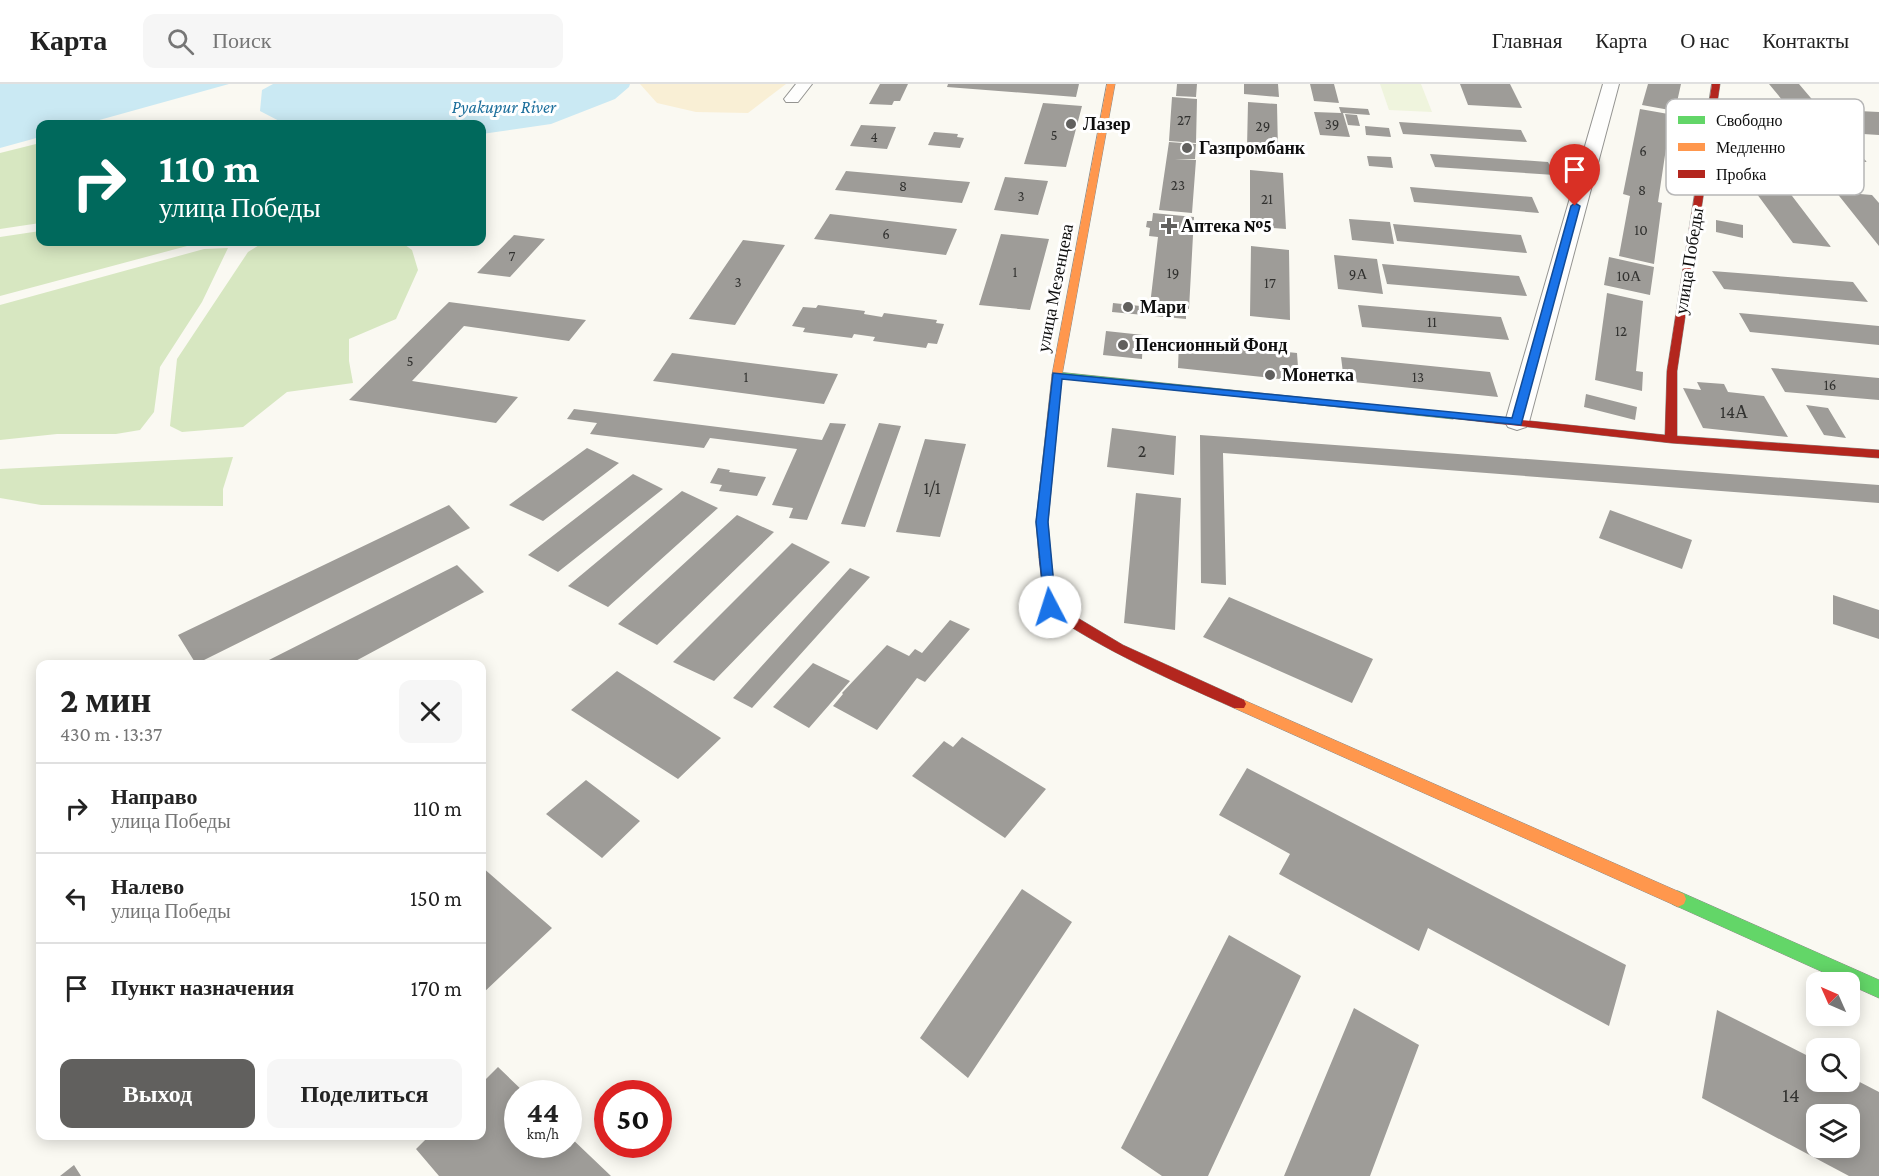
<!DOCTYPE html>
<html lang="ru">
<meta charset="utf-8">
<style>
body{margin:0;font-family:"Crimson Pro",serif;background:#f6f6f6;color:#222;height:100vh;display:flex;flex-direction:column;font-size:22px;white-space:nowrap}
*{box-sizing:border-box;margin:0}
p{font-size:20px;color:#767676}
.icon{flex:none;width:33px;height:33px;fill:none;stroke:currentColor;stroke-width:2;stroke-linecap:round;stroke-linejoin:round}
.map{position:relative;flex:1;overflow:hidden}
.sheet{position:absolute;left:36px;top:576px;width:450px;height:480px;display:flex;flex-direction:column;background:#fff;border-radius:12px;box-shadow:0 3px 15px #0003}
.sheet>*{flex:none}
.hud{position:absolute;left:36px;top:36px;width:450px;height:126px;border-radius:12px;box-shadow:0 3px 15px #0003;background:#00695c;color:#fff;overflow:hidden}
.needle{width:39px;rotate:315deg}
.buttons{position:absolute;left:1806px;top:888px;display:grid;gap:12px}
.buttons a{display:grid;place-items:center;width:54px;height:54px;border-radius:12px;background:#fff;box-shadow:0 3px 15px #0003;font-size:30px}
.speed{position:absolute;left:504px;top:996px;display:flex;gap:12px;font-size:30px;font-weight:700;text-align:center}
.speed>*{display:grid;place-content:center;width:78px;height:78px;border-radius:50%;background:#fff;box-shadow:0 3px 15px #0003;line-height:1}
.speed small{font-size:15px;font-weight:400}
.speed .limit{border:9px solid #d22;background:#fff;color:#111}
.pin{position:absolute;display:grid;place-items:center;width:51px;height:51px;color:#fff;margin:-62px -26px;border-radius:50% 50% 50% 0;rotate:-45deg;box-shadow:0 0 6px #0007}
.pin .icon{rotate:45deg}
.me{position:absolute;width:66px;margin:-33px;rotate:355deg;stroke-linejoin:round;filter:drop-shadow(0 0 4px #0008)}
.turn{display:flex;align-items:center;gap:21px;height:126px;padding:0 24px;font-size:27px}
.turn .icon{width:78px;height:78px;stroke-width:2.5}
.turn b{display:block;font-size:42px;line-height:51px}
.round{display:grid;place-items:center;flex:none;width:63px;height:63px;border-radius:12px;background:#f6f6f6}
.headline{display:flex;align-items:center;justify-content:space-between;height:102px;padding:0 24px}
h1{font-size:36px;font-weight:700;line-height:45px}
.button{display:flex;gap:12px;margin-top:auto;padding:12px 24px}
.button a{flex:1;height:69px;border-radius:12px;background:#61605e;color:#fff;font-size:24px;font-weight:700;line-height:69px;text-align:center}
.button a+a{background:#f6f6f6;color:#222}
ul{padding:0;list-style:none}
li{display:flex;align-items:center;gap:18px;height:90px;padding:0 24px;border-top:2px solid #e0e0e0}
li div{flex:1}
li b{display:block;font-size:22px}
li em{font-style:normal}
header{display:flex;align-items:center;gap:36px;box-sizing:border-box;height:84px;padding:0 30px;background:#fff;border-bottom:2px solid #e0e0e0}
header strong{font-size:28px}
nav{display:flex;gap:33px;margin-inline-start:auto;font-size:21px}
.search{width:420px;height:54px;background:#f6f6f6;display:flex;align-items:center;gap:15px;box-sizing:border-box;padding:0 21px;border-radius:12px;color:#767676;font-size:22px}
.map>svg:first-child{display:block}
.forest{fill:#d7e7c1}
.sand{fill:#f9efd5}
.pitch{fill:#eff4dd}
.water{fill:#cae9f3}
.building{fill:#9e9c98;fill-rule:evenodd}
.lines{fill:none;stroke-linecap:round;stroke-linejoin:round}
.street-casing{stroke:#949491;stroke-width:2}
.fast-casing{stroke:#8b8a87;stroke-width:1}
.slow-casing{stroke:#8b8a87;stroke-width:1}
.jam-casing{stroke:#8b8a87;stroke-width:1}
.street{fill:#fefefd;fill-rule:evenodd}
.fast{fill:#63d668;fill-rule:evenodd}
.slow{fill:#ff974d;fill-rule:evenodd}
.jam{fill:#b3261e;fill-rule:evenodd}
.route{fill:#1a73e8;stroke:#114b97;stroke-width:1.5}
.poi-dot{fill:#61605e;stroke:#fff;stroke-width:2}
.labels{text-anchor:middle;stroke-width:6;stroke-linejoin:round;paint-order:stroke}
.far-number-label{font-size:15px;fill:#323230}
.far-water-label{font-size:18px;font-style:italic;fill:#1b6e9b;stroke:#fff}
.far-poi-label{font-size:18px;font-weight:bold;fill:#0e0e0e;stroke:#fff;text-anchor:start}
.far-street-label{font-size:18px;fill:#0e0e0e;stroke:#fff}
.number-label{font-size:18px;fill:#323230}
.near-number-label{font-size:21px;fill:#323230}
.key{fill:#fff;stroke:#b7b7b7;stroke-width:1.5}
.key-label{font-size:16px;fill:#0e0e0e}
</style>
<header>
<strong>Карта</strong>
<div class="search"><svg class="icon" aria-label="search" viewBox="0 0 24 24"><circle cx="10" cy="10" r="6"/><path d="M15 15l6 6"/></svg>Поиск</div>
<nav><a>Главная</a><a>Карта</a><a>О нас</a><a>Контакты</a></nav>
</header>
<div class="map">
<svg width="1879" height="1092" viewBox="0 0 1879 1092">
<rect width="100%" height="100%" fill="#faf9f2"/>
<path class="forest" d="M40,59V139L0,145V69Z
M40,147V158H202L0,212V153Z
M264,158H401L412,166L418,186L396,235L349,255V277L353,299L287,308L243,343L182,348L170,342L177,275L248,168Z
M228,164L202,218L160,283L154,328L140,346L116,350H57L0,356V221L204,165Z
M233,373L223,405V422L41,421L0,414V385Z"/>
<path class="sand" d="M640,0H786L748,29L696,28L657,19Z"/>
<path class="pitch" d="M1380,0H1421L1432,28L1389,26Z"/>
<path class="water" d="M0,0H229L85,40H40V53L0,64Z
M273,0H630L629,3L615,15L551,40L482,50V40H285L260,27L262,6Z"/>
<path class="building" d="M880,0H908L900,17H894L892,21L869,20Z
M948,0H1079L1076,13L947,3Z
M1177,0H1197L1196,13L1176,12Z
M1244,0H1278L1279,13L1244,10Z
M1310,0H1334L1339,19L1314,17Z
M1460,0H1510L1522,24L1468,21Z
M1648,0H1681L1675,27L1642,21Z
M1769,0H1799L1816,20L1783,17Z
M1172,13L1197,15L1196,59L1169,57Z
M1248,18L1277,20L1278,67L1247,64Z
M1043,19L1082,22L1066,83L1024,80Z
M1339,23L1368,25L1370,31L1343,29L1350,53L1320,51L1314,28L1341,29Z
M1640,25L1691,34L1688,55L1668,51L1658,118L1662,119L1654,180L1619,172L1630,112L1623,110Z
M1839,26L1879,28V51L1863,50Z
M1345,30L1357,31L1360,42L1348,41Z
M1399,38L1521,46L1527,58L1403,50Z
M861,41L896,43L887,65L850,62Z
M1365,42L1389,44L1391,53L1366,51Z
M1802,44L1837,47L1867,78L1830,76Z
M934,48L958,50L957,53L964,54L960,64L928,61Z
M1169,58L1196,60L1195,75H1175L1196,76L1192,129L1159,126Z
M1430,70L1548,78L1555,91L1435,83Z
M1367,72L1391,73L1393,84L1369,82Z
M1250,86L1283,89L1286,145L1250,142Z
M846,87L970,98L962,119L835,106Z
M1005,93L1048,97L1038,131L994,126Z
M1751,102L1786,104L1831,163L1793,159Z
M1410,103L1532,113L1539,129L1414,118Z
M1836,108L1872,111L1879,119V162Z
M1153,129L1194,133L1189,225L1150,221L1158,153L1149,152L1150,144L1146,143L1147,137H1152Z
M830,130L957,145L946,171L814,155Z
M1349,135L1390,138L1394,160L1352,156Z
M1716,136L1743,141V154L1716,148Z
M1393,140L1521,151L1527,169L1397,157Z
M1001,150L1049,155L1030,226L979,221Z
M514,151L545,155L510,193L477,189Z
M743,156L785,161L735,241L689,235Z
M1251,162L1289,166L1290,236L1250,232Z
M1334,171L1377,175L1383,210L1338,205Z
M1609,173L1654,183L1650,211L1604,201Z
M1382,180L1519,192L1527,212L1387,200Z
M1712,187L1853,198L1868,218L1724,205Z
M1607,209L1643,217L1636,287L1643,288L1642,307L1595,296Z
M449,218L586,236L569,257L464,242L412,297L518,313L496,339L349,316Z
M1113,219L1186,227V235L1112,228Z
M818,221L865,227L864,230L882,233L884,229L937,236L936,239L944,240L937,260L928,259L926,264L873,257L875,253L854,250L852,254L803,248L805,244L792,242L803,223L816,224Z
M1358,221L1501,233L1509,256L1362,243Z
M1739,229L1879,242V261L1750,248Z
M1106,247L1143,251L1142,275L1103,271Z
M1179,257L1297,269L1299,297L1178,284Z
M672,269L838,290L824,320L653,297Z
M1341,273L1490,288L1498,313L1344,297Z
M1771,284L1879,294V316L1785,308Z
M1697,298L1724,300L1728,308L1764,312L1788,353L1703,344L1683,304L1701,306Z
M1586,310L1637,323L1635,336L1584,323Z
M1806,321L1828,324L1846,354L1824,351Z
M574,325L822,356L830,339L846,340L807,436L789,434L793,424L772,421L797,365L710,354L704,364L590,350L597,339L567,335Z
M879,339L901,342L865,443L841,440Z
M1112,344L1176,352L1174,391L1107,383Z
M1200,351L1879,401V419L1223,369L1226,501L1201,499Z
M925,355L966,360L940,453L896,448Z
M587,364L619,379L543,437L509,421Z
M718,384L730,386L729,388L766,393L757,412L719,407L722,401L710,399Z
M633,390L663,405L558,488L528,471Z
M682,407L718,424L608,523L568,502Z
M1136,409L1181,414L1175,546L1124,539Z
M449,421L470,444L196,580L178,551Z
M1610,426L1692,456L1682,485L1599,454Z
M737,431L774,448L657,561L618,540Z
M792,459L830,478L714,597L673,578Z
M457,481L484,508L350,580H261Z
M850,484L870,493L752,624L733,614Z
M1833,511L1879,526V555L1833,540Z
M1229,513L1373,575L1352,619L1203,553Z
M950,536L970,545L925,598L917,594L877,646L833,622L843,610L842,609L887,561L909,572L915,565L922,569Z
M813,579L850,597L809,644L773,623Z
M617,587L647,606L721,654L678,695L571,626Z
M962,653L1046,705L1005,754L912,692L944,657L953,663Z
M1247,684L1626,881L1609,942L1428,844L1419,867L1279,790L1290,770L1219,731Z
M586,696L640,737L602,774L546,730Z
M482,783L552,844L482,910Z
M1022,805L1072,838L968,994L920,954Z
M1229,851L1301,892L1208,1092H1162L1121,1064Z
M1354,924L1419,961L1370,1092H1284Z
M1717,926L1816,976V998H1850V993L1879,1008V1092H1849L1702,1014ZM1816,1030H1850V1064H1816Z
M498,983L526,1010H518V1060H568V1051L611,1092H439L416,1065L429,1052H482V999Z
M74,1081L81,1092H60Z"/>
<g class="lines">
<g class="street-casing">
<path id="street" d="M796,0H812L798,18H786L784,15Z
M1603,0H1619L1529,338L1526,343L1517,346L1508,343L1505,338Z"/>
</g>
<g class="fast-casing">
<path id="fast" d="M1057,288L1453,329L1459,332L1453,335L1053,293L1052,291Z
M1678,807L1879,896V914L1850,901V898H1845L1672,820L1670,815L1672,810Z"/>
</g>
<g class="slow-casing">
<path id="slow" d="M1107,0H1115L1062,291L1048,438L1051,474L1045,478L1039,474L1036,438L1052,291Z
M1239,614L1684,810L1686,815L1684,820L1678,823L1672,820L1234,624L1232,620L1234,616Z"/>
</g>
<g class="jam-casing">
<path id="jam" d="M1712,0H1720L1677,287V352L1879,366V374L1671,359L1449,334V330L1453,329L1665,351L1667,287Z
M1045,470L1051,474L1056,521L1123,561L1244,616L1246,620L1244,624H1234C1169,595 1104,567 1045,526L1039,474Z"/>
</g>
<use href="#street" class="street"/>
<use href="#fast" class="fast"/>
<use href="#slow" class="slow"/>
<use href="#jam" class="jam"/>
</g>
<path class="route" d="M1575,119L1580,122L1521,341L1062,295L1048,438L1056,523L1050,528L1045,526L1036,438L1053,289L1512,334L1571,122Z"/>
<g class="poi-dot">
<circle cx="1071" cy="40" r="6"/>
<circle cx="1187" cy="64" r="6"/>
<path d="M1166 133h6v6h6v6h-6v6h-6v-6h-6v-6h6z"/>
<circle cx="1128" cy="223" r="6"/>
<circle cx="1123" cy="261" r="6"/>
<circle cx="1270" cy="291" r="6"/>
</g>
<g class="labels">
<g class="far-number-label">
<text x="1184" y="41">27</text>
<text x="1332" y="45">39</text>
<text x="1263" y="47">29</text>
<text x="1054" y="56">5</text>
<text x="874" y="58">4</text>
<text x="1643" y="72">6</text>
<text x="1178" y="106">23</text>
<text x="903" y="107">8</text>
<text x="1642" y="111">8</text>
<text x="1021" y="117">3</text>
<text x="1267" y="120">21</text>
<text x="1641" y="151">10</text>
<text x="886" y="155">6</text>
<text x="512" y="177">7</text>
<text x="1015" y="193">1</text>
<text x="1173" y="194">19</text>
<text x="1358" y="195">9А</text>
<text x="1629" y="197">10А</text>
<text x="738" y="203">3</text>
<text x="1270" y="204">17</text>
<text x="1432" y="243">11</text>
<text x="1621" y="252">12</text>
<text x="410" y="282">5</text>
<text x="746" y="298">1</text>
<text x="1418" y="298">13</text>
<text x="1830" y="306">16</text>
</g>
<g class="far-water-label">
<text x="504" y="29">Pyakupur River</text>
</g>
<g class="far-poi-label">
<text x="1083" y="46">Лазер</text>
<text x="1199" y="70">Газпромбанк</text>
<text x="1181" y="148">Аптека №5</text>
<text x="1140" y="229">Мари</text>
<text x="1135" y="267">Пенсионный Фонд</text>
<text x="1282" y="297">Монетка</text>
</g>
<g class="far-street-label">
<text transform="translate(1689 177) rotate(-81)" y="6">улица Победы</text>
<text transform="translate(1055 204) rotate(-79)" y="6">улица Мезенцева</text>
</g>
<g class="number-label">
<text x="1734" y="334">14А</text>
<text x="1142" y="373">2</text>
<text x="932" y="410">1/1</text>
</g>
<g class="near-number-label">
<text x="1791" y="1018">14</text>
</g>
</g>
<rect x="1666" y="15" width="198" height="96" rx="9" class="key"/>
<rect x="1678" y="32" width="27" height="8" fill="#63d668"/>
<rect x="1678" y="59" width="27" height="8" fill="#ff974d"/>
<rect x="1678" y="86" width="27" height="8" fill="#b3261e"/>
<g class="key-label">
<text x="1716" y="42">Свободно</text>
<text x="1716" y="69">Медленно</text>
<text x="1716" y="96">Пробка</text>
</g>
</svg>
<div class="buttons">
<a><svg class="needle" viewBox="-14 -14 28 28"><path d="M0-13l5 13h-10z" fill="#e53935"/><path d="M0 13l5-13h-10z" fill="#767676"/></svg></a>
<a><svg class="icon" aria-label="search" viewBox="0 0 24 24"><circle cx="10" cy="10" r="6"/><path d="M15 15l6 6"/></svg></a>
<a><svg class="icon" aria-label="layers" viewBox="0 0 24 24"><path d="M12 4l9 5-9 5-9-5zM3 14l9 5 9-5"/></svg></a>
</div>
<div class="speed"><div>44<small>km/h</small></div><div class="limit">50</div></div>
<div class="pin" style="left:1575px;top:122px;background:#d93025"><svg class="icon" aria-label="arrive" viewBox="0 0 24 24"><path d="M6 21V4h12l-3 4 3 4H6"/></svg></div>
<svg class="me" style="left:1050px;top:523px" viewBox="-20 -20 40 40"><circle r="19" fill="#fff"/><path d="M0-13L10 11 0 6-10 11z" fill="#1a73e8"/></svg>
<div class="hud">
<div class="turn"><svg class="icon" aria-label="right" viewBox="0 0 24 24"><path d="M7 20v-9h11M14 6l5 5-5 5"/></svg><div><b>110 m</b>улица Победы</div></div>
</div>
<section class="sheet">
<div class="headline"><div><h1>2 мин</h1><p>430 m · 13:37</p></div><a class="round"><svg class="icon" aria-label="close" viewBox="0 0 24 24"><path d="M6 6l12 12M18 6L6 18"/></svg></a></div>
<ul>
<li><svg class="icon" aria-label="right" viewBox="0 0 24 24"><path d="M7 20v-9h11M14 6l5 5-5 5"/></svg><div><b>Направо</b><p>улица Победы</p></div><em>110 m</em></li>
<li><svg class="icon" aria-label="left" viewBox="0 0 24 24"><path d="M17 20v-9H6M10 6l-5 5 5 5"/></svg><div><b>Налево</b><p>улица Победы</p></div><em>150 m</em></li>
<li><svg class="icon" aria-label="arrive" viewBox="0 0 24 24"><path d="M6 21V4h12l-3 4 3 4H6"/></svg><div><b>Пункт назначения</b></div><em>170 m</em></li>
</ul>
<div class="button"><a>Выход</a><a>Поделиться</a></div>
</section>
</div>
